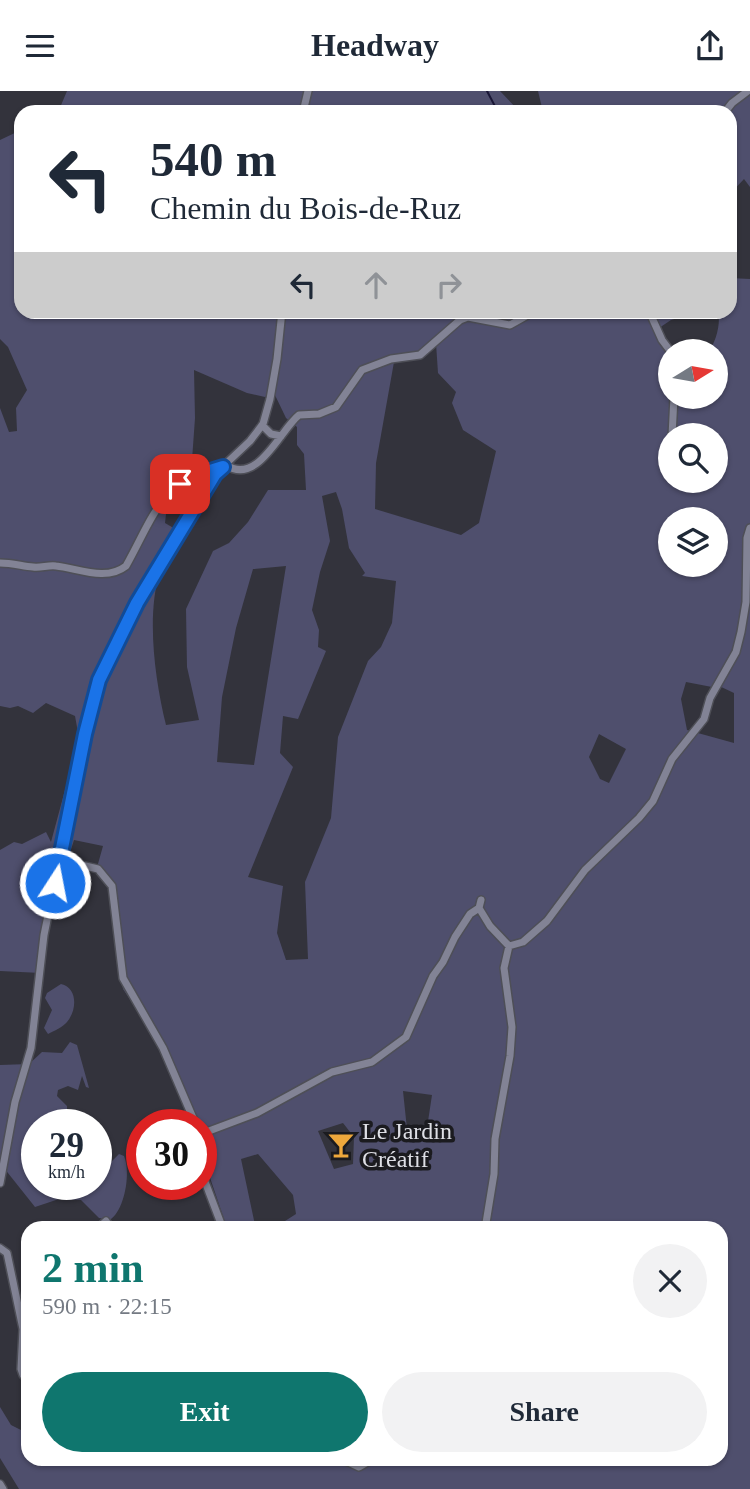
<!DOCTYPE html>
<meta charset="utf-8">
<style>
body{margin:0;font-family:"Times New Roman",serif;background:#f2f2f3;color:#1f2937;height:100vh;display:flex;flex-direction:column;font-size:26px;white-space:nowrap}
*{box-sizing:border-box;margin:0}
p{font-size:23px;color:#747a83}
.icon{flex:none;width:38px;height:38px;fill:none;stroke:currentColor;stroke-width:2;stroke-linecap:round;stroke-linejoin:round}
.map{position:relative;flex:1;overflow:hidden}
.side{position:absolute;left:21px;top:1130px;width:707px;height:245px;display:flex;flex-direction:column;background:#fff;border-radius:21px;box-shadow:0 2px 5px #0004}
.side>*{flex:none}
.top-card{position:absolute;left:14px;top:14px;width:723px;height:214px;border-radius:21px;box-shadow:0 2px 5px #0004;background:#fff;color:#1f2937;overflow:hidden}
.needle{width:46px;rotate:79deg}
.buttons{position:absolute;left:658px;top:248px;display:grid;gap:14px}
.buttons a{display:grid;place-items:center;width:70px;height:70px;border-radius:50%;background:#fff;box-shadow:0 2px 5px #0004;font-size:35px}
.speed{position:absolute;left:21px;top:1018px;display:flex;gap:14px;font-size:35px;font-weight:700;text-align:center}
.speed>*{display:grid;place-content:center;width:91px;height:91px;border-radius:50%;background:#fff;box-shadow:0 2px 5px #0004;line-height:1}
.speed small{font-size:18px;font-weight:400}
.speed .limit{border:10px solid #d22;background:#fff;color:#111}
.pin{position:absolute;display:grid;place-items:center;width:60px;height:60px;color:#fff;margin:-30px;border-radius:14px;box-shadow:0 4px 10px #0006}
.me{position:absolute;width:77px;margin:-38px;rotate:11deg;stroke-linejoin:round;filter:drop-shadow(0 0 5px #0008)}
.turn{display:flex;align-items:center;gap:24px;height:147px;padding:0 21px;font-size:32px}
.turn .icon{width:91px;height:91px;stroke-width:2.5}
.turn b{display:block;font-size:49px;line-height:60px}
.lanes{display:flex;align-items:center;height:66px;padding:0 21px;background:#0003;justify-content:center;gap:35px;direction:ltr}
.lanes .off{opacity:.35}
.round{display:grid;place-items:center;flex:none;width:74px;height:74px;border-radius:37px;background:#f2f2f3}
.headline{display:flex;align-items:center;justify-content:space-between;height:119px;padding:0 21px}
h1{font-size:42px;font-weight:800;line-height:52px;color:#0f766e}
.action{display:flex;gap:14px;margin-top:auto;padding:14px 21px}
.action a{flex:1;height:80px;border-radius:42px;background:#0f766e;color:#fff;font-size:28px;font-weight:800;line-height:80px;text-align:center}
.action a+a{background:#f2f2f3;color:#1f2937}
header{display:flex;justify-content:space-between;align-items:center;height:91px;padding:0 21px;background:#fff;font-size:32px;font-weight:800}
.map>svg:first-child{display:block}
.green{fill:#4f4f6d;fill-rule:evenodd}
.lines{fill:none;stroke-linecap:round;stroke-linejoin:round}
.stream{stroke:#191636;stroke-width:2}
.minor-casing{stroke:#4e4f57;stroke-width:10}
.minor{stroke:#828395;stroke-width:7}
.route-casing{stroke:#114b97;stroke-width:18}
.route{stroke:#1a73e8;stroke-width:12}
.labels{text-anchor:middle;stroke-width:7;stroke-linejoin:round;paint-order:stroke}
.poi-label{font-size:24px;fill:#dedfe5;stroke:#1b1b1f;text-anchor:start}
</style>
<header><svg class="icon" aria-label="menu" viewBox="0 0 24 24"><path d="M4 6h16M4 12h16M4 18h16"/></svg>Headway<svg class="icon" aria-label="share" viewBox="0 0 24 24"><path d="M12 15V3M7 8l5-5 5 5M5 13v7h14v-7"/></svg></header>
<div class="map">
<svg width="750" height="1398" viewBox="0 0 750 1398">
<rect width="100%" height="100%" fill="#33333c"/>
<path class="green" d="M67,0H500L520,21H51L59,19Z
M538,0H750V96L744,88L730,103V21H543Z
M21,39V220H572L576,225L582,220L697,221L671,229L659,237L674,261H670V306H716V261H708C716,252 721,232 718,221L730,220V187L750,188V1398H19L0,1367V1316L11,1334L21,1339L24,1361L35,1373L58,1368H721V1138L227,1137L201,1060V1034H193L173,984L146,932L123,898L108,797L106,789L96,780L103,755L74,749L66,774L59,784L41,882L0,880V759L14,751L22,753L46,741L51,751L79,647L75,625L46,612L33,622L18,615L10,617L0,615V317L9,341L17,340L16,317L27,299L8,256L0,248V49ZM436,252L438,282L456,301L452,312L463,339L496,360L479,432L461,444L375,418L376,372L394,271L419,268ZM194,279L247,302L265,306L273,300L286,327L297,336V354L304,363L306,399H268L248,431L229,452L213,460L186,518L187,576L199,629L166,634C155,589 146,525 160,480C164,467 175,454 182,442L165,432L168,406L191,383L195,327ZM670,345H716V390H670ZM336,401L342,418L349,457L365,482L362,485L396,490L392,532L381,556L368,570L338,646L331,727L305,791L308,868L286,869L277,842L283,795L248,786L293,676L280,662L283,625L298,628L326,560L318,556L319,539L312,519L320,481L330,450L322,405ZM670,429H716V474H670ZM286,475L254,674L217,671L222,606L236,537L253,478ZM686,591L712,596L717,594L734,602V652L687,639L681,608ZM599,643L626,658L609,692L600,688L589,666ZM403,1000L432,1004L427,1037L407,1038ZM343,1032L354,1046L353,1073L334,1078L318,1040ZM258,1063L293,1104L296,1123L285,1130L255,1134L241,1068Z
M61,893C78,897 77,919 67,931C63,936 54,940 48,943L44,937L52,919L45,907L47,902Z
M70,951L77,954L89,997L86,996L82,985L78,999L68,995L58,999L57,1005L67,1015V1034H37V1094H96V1073L108,1074L119,1063L124,1065C131,1081 125,1119 110,1129L99,1127L81,1109L59,1108L35,1116L0,1072V974L29,973L42,961L62,962Z"/>
<g class="lines">
<path class="stream" d="M487,0L498,21"/>
<g class="minor-casing">
<path id="minor" d="M303,21L308,0
M725,21L732,12L748,0
M649,220L662,249L671,261
M262,334L271,343L281,345
M672,345L674,306
M670,358V357
M226,374C258,395 280,339 299,324L319,323L336,316L362,279L391,268L420,264L460,229L468,226L510,234L535,220
M0,472C12,472 22,475 33,476C41,477 48,474 56,475C77,477 106,491 126,475C154,425 158,394 219,378
M60,769L98,778L112,795L123,887L163,957L196,1034
M479,817L490,835L509,855
M509,855L523,851L547,830L585,779L639,727L653,710L672,668L704,628L710,607L736,561L741,541L746,511L747,447L750,437
M201,1043L257,1022L332,981L372,971L406,946L433,885L443,871L455,846L470,823L479,817L481,809
M201,1049L204,1088L223,1138
M0,1092L15,1011L31,957L44,844L85,643L99,589L137,512L215,383L250,350L263,333L270,308L277,268L282,220
M97,1138L106,1130L111,1138
M485,1138L494,1083L495,1048L510,965L512,936L504,877L509,855
M0,1157L7,1162L23,1238L21,1278L23,1284L28,1288
M342,1368L359,1376L373,1368
M0,1393L3,1398"/>
</g>
<use href="#minor" class="minor"/>
</g>
<g class="lines">
<g class="route-casing">
<path id="route" d="M55,792L85,643L99,589L137,512L215,383L223,376L194,385L180,393"/>
</g>
<use href="#route" class="route"/>
</g>
<defs>
<g id="bar-bare" transform="scale(2.1)"><path d="M-6-5H6L.8 .8V4.5H3.5V6h-7V4.5H-.8V.8Z" fill="#eea83c" stroke="#1b1b1f" stroke-width="2.5" paint-order="stroke"/></g>
</defs>
<g fill-rule="evenodd">
<use href="#bar-bare" x="341" y="1054"/>
</g>
<g class="labels">
<g class="poi-label">
<text x="362" y="1048">Le Jardin<tspan x="362" dy="28">Créatif</tspan></text>
</g>
</g>
</svg>
<div class="buttons">
<a><svg class="needle" viewBox="-14 -14 28 28"><path d="M0-13l5 13h-10z" fill="#e53935"/><path d="M0 13l5-13h-10z" fill="#747a83"/></svg></a>
<a><svg class="icon" aria-label="search" viewBox="0 0 24 24"><circle cx="10" cy="10" r="6"/><path d="M15 15l6 6"/></svg></a>
<a><svg class="icon" aria-label="layers" viewBox="0 0 24 24"><path d="M12 4l9 5-9 5-9-5zM3 14l9 5 9-5"/></svg></a>
</div>
<div class="speed"><div>29<small>km/h</small></div><div class="limit">30</div></div>
<div class="pin" style="left:180px;top:393px;background:#d93025"><svg class="icon" aria-label="arrive" viewBox="0 0 24 24"><path d="M6 21V4h12l-3 4 3 4H6"/></svg></div>
<svg class="me" style="left:55px;top:792px" viewBox="-20 -20 40 40"><circle r="17" fill="#1a73e8" stroke="#fff" stroke-width="3"/><path d="M0-11L8 9 0 5-8 9z" fill="#fff"/></svg>
<div class="top-card">
<div class="turn"><svg class="icon" aria-label="left" viewBox="0 0 24 24"><path d="M17 20v-9H6M10 6l-5 5 5 5"/></svg><div><b>540 m</b>Chemin du Bois-de-Ruz</div></div>
<div class="lanes"><svg class="icon" aria-label="left" viewBox="0 0 24 24"><path d="M17 20v-9H6M10 6l-5 5 5 5"/></svg><svg class="icon off" aria-label="ahead" viewBox="0 0 24 24"><path d="M12 20V5M6 11l6-6 6 6"/></svg><svg class="icon off" aria-label="right" viewBox="0 0 24 24"><path d="M7 20v-9h11M14 6l5 5-5 5"/></svg></div>
</div>
<section class="side">
<div class="headline"><div><h1>2 min</h1><p>590 m · 22:15</p></div><a class="round"><svg class="icon" aria-label="close" viewBox="0 0 24 24"><path d="M6 6l12 12M18 6L6 18"/></svg></a></div>
<div class="action"><a>Exit</a><a>Share</a></div>
</section>
</div>
